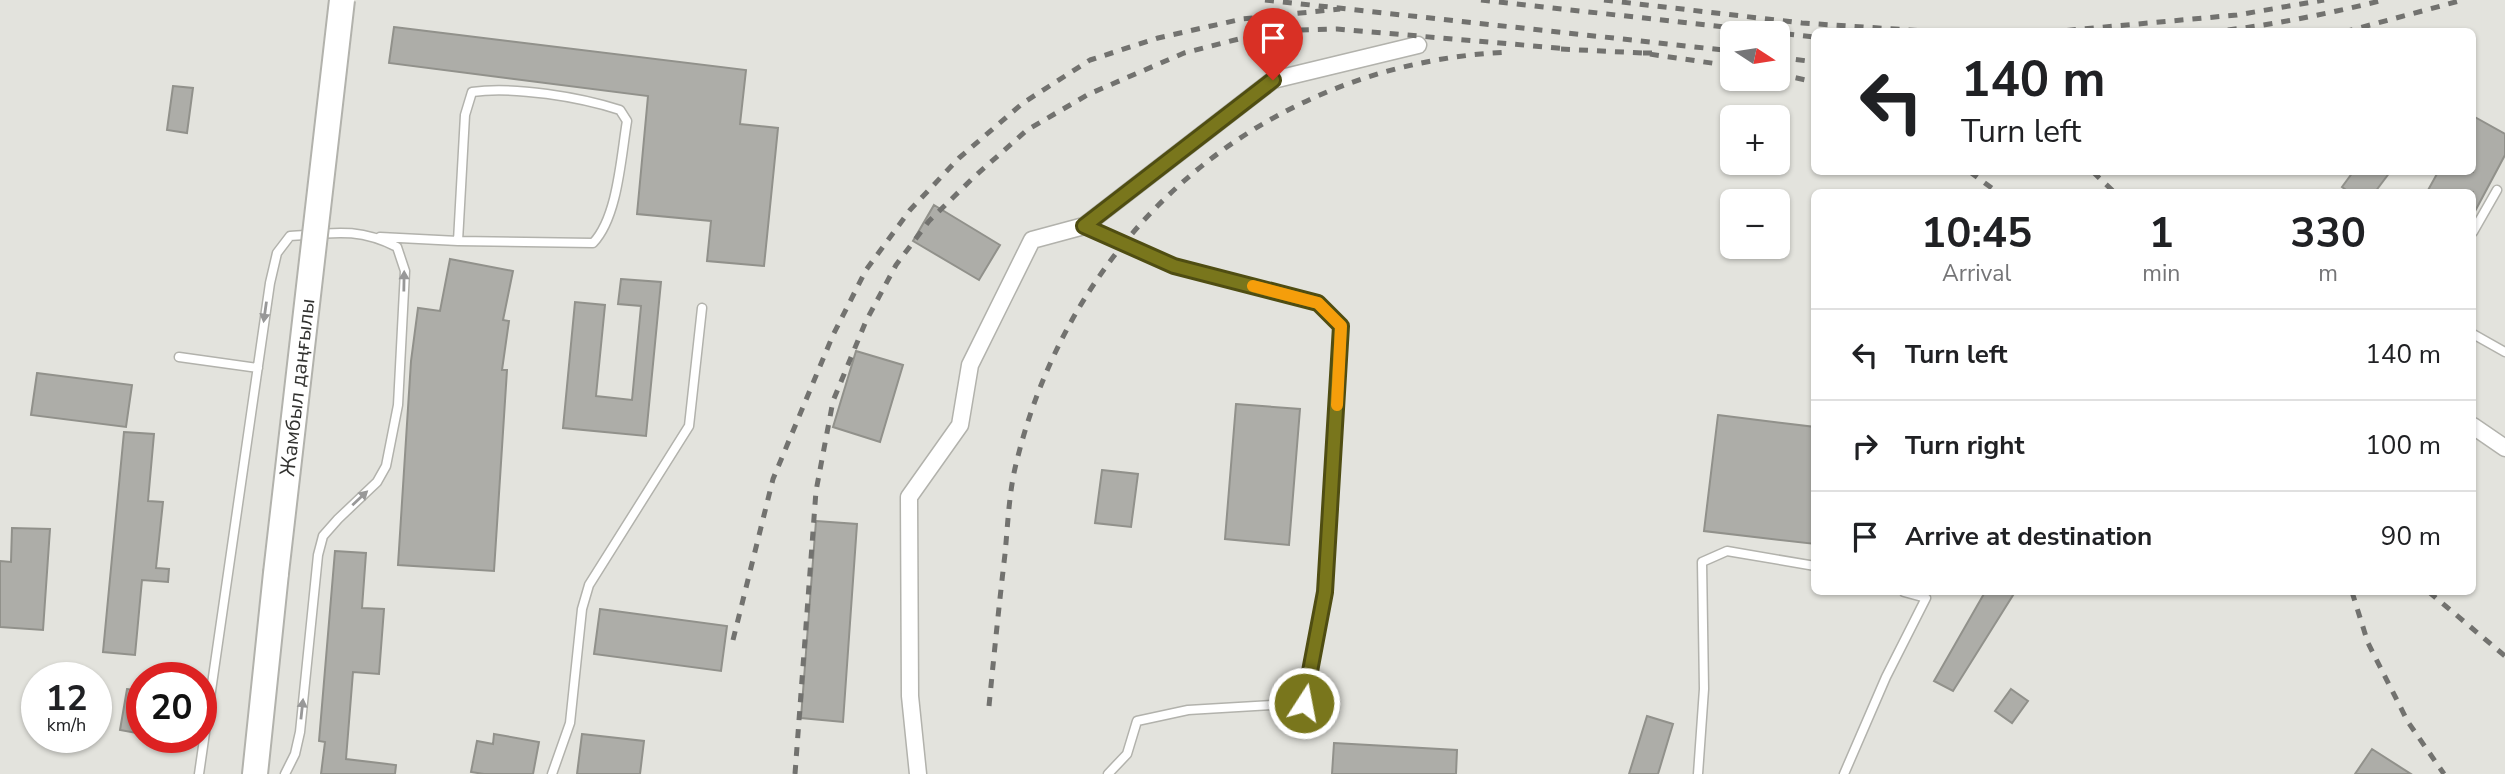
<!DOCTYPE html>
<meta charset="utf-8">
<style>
body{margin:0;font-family:"Nunito Sans",sans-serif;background:#f2f2f2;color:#202124;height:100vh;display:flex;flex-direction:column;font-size:26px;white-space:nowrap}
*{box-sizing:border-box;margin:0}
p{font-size:23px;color:#757577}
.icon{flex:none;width:38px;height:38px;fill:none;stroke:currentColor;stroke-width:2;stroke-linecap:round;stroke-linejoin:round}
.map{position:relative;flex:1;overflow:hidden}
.drawer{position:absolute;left:1811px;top:189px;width:665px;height:406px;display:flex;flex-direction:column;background:#fff;border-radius:10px;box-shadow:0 2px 5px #0004}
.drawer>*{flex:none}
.guide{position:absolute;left:1811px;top:28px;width:665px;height:147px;border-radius:10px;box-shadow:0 2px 5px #0004;background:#fff;color:#202124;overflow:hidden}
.needle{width:46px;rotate:102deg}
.fabs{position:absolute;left:1720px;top:21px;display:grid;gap:14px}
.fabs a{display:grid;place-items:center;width:70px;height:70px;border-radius:10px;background:#fff;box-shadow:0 2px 5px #0004;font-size:35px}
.speed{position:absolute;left:21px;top:662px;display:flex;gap:14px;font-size:35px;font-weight:700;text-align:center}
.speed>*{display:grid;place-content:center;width:91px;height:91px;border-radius:50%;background:#fff;box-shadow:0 2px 5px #0004;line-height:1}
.speed small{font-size:18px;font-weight:400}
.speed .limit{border:10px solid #d22;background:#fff;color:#111}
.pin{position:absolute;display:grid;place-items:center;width:60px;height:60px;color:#fff;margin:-72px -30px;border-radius:50% 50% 50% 0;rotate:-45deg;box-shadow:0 0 7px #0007}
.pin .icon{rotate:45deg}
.me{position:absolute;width:77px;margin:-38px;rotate:11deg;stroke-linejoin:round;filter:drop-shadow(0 0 5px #0008)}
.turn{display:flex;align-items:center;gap:24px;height:147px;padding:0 35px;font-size:32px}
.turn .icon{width:91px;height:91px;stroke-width:2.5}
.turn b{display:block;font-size:49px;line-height:60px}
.eta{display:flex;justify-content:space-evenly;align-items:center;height:119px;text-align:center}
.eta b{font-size:42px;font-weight:700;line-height:49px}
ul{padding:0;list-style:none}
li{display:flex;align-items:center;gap:21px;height:91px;padding:0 35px;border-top:2px solid #e0e0e0}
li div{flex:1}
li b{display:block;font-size:26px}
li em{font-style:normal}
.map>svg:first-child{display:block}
.building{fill:#adada8;stroke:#91918b;stroke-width:2}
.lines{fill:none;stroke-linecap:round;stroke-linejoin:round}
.service-casing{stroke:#b2b2ac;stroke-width:11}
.minor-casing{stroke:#b2b2ac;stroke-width:19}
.primary-casing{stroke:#b2b2ac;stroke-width:28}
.service{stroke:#fff;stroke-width:8}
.minor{stroke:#fff;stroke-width:16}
.primary{stroke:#fff;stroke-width:24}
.rail{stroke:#72726f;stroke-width:5;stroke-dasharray:9 9;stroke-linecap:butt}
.primary-bridge-casing{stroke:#b2b2ac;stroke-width:28;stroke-linecap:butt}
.primary-bridge{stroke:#fff;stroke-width:24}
.oneway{fill:#989898}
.route-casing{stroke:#4f4d12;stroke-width:18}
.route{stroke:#79761c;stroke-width:12}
.slow{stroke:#f59e0b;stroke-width:12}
.labels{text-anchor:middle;stroke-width:7;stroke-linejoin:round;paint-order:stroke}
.street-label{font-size:21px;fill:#323230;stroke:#f0f0ea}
</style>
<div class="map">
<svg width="2505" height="774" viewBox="0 0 2505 774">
<rect width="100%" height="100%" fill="#e3e3dd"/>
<path class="building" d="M394,27L746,70L740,124L778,128L764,266L707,261L711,221L637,214L648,96L389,63Z
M173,86L193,88L187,133L167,130Z
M2473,116L2505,134V155L2473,215V192H2427L2438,172H2473Z
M2353,172H2390L2375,192H2349L2342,187Z
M934,205L1000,245L979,280L913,241Z
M450,259L513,271L503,320L509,321L502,370H507L494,571L398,565L411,361L418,308L440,311Z
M621,279L661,282L646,436L563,428L575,302L605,305L596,396L632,400L641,306L618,304Z
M856,351L903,365L880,442L833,427Z
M37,373L132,385L126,427L31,415Z
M1236,404L1300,409L1289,545L1225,539Z
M1718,415L1815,427V544L1704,531Z
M124,432L154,434L148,501L163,502L156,568L169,569L168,582L142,580L135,655L103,652Z
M1102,470L1138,474L1131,527L1095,523Z
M816,521L857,524L843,722L801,718Z
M12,528L50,529L43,630L0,627V561L11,562Z
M335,551L366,553L362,608L384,609L379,674L353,672L346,759L396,765L395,774H321L325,742L319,741Z
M1985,592H2015L1953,691L1934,681Z
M600,609L727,626L721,671L594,654Z
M127,689L142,691L137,733L120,730Z
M2011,689L2028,701L2012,723L1995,711Z
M1647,716L1673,724L1658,774H1629Z
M494,734L539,742L533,774H484L471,772L477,741L493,744Z
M582,734L644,741L640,774H577Z
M1334,743L1457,750L1456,774H1332Z
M2372,749L2411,774H2355Z"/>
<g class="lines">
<g class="service-casing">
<path id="service" d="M1084,226L1174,266L1318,303L1341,325L1325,592L1304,703L1188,710L1137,721L1127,754L1108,774
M2473,232L2497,190
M380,237L458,241L593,243C618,217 621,156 627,121L620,110C580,97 514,86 472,92L465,115L458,241
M2473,334L2505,352
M179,357L258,368
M199,774L270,283L277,253L290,236C332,233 358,227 397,247L405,271L398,405L386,466L377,482L338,519L323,536L318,555L300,732L295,754L285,774
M552,774L570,723L582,609L589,585L689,426L702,308
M1698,774L1704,689L1702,562L1727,551L1815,566
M1844,774L1886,677L1926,598L1904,592"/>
</g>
<g class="minor-casing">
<path id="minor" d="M2473,426L2505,448
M918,774L910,696L909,497L960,425L970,365L1032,240L1084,226L1273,80L1418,45"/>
</g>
<g class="primary-casing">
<path id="primary" d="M255,774L276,573"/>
</g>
<use href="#service" class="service"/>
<use href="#minor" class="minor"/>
<use href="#primary" class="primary"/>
<path class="rail" d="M1265,0L1732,51
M1481,0L1815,37
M1604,0L1802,23L1941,32
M2049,32L2237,15L2324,0
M2210,32C2268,26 2327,14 2384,0
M2344,32L2463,0
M1561,49L1642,53
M1652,53H1642L1732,66
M1778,57L1815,62
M1778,74L1815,82
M1970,172L1997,192
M2093,172L2114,192
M2352,592L2368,643L2408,722L2444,774
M2429,592L2505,656
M733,640L773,479L833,335L866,270L910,210L959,158L1023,103L1090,60L1158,38L1242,19L1340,9
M989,706C994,655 999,605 1005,554C1008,523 1009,490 1017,460C1075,226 1267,63 1509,52
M795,774L816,491L833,401L866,321L896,265L929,221L974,177L1027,130L1089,94L1184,53L1270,31L1337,29L1569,49"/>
<g class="primary-bridge-casing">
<g id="primary-bridge">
<path id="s1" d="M276,573L342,0"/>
</g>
</g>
<use href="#primary-bridge" class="primary-bridge"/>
</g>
<defs><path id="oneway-solid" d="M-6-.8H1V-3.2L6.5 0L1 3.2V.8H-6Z" transform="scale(1.75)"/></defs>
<g class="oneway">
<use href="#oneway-solid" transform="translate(404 281) rotate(-89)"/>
<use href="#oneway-solid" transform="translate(265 312) rotate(98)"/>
<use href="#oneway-solid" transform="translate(360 498) rotate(-43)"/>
<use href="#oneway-solid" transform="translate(302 709) rotate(-84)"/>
</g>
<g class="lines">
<g class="route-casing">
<path id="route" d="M1273,80L1084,226L1174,266L1318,303L1341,326L1325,592L1304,703"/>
</g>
<use href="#route" class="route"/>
<path class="slow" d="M1253,286L1318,303L1341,326L1337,405"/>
</g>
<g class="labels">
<g class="street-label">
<text dy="7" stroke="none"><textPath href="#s1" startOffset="187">Жамбыл даңғылы</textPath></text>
</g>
</g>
</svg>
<div class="fabs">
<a><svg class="needle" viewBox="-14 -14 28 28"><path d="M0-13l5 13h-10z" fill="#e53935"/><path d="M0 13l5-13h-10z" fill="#757577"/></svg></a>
<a>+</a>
<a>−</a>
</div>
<div class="speed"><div>12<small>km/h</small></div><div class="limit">20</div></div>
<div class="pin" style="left:1273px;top:80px;background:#d93025"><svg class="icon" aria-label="arrive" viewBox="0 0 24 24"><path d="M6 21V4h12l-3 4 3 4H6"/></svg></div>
<svg class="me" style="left:1304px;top:703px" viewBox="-20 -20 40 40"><circle r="17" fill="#79761c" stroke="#fff" stroke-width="3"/><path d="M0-11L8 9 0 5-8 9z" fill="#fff"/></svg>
<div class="guide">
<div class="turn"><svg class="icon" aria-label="left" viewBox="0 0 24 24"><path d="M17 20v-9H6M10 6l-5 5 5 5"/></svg><div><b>140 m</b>Turn left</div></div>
</div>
<section class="drawer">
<div class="eta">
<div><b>10:45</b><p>Arrival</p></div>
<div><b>1</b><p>min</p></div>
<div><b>330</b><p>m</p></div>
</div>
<ul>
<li><svg class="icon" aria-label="left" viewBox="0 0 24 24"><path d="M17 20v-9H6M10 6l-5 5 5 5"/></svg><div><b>Turn left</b></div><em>140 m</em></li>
<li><svg class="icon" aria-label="right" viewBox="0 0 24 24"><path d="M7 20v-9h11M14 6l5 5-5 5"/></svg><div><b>Turn right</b></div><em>100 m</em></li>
<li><svg class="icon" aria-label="arrive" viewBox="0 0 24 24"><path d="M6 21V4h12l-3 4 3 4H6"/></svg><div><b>Arrive at destination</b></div><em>90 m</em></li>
</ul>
</section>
</div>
